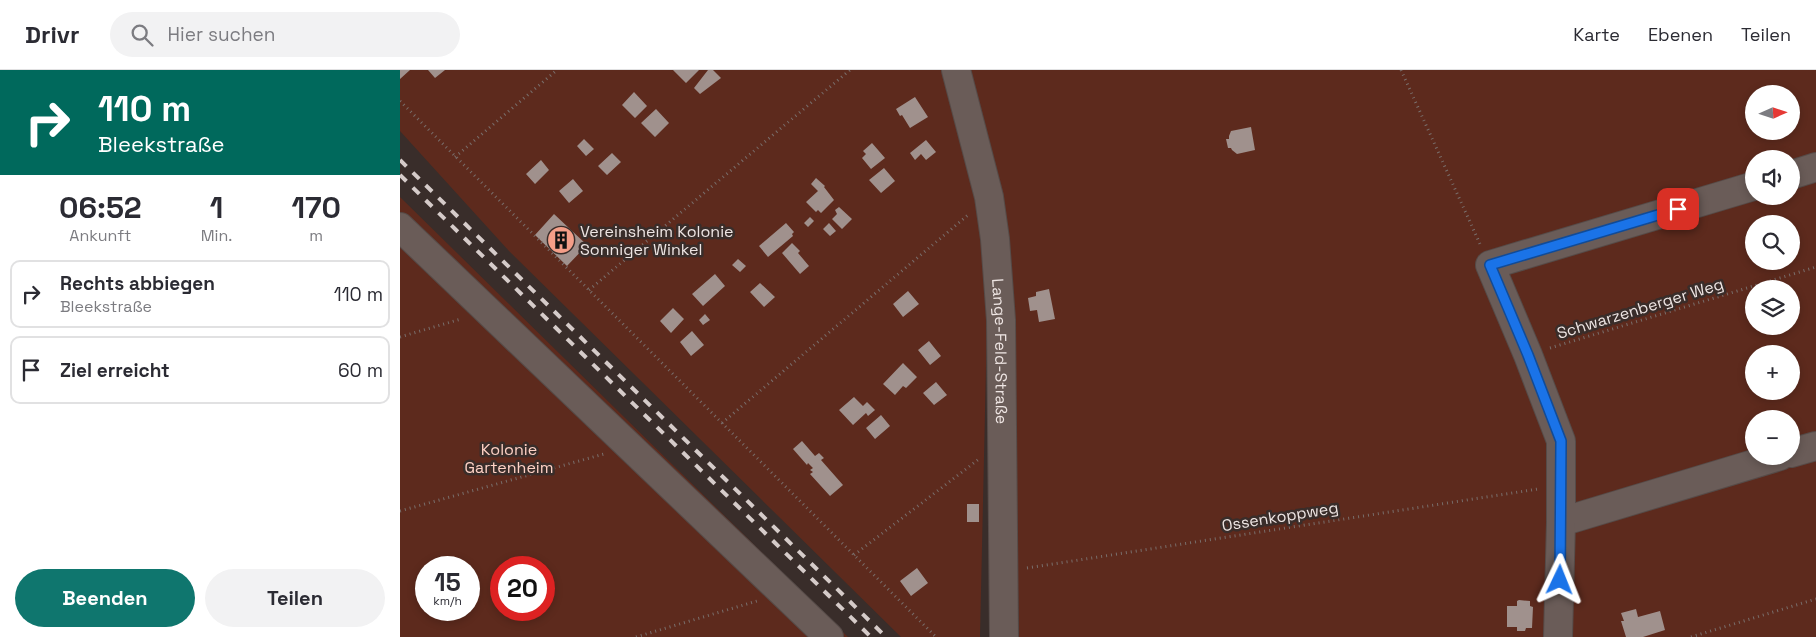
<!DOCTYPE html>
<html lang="de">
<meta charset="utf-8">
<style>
body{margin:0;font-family:"Space Grotesk",sans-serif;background:#f2f2f3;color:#2b2b33;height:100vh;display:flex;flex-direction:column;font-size:19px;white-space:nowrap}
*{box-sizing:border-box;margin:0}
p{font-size:16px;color:#7c7c81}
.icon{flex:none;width:28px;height:28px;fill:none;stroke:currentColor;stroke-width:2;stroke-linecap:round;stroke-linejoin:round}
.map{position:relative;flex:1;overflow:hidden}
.side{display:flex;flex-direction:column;background:#fff;width:400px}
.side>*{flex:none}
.top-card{background:#00695c;color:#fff;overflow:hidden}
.needle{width:32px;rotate:87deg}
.controls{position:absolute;left:1345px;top:15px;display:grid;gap:10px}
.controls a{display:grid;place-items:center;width:55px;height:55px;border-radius:50%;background:#fff;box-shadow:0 2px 8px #0003;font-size:25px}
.speed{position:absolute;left:15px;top:486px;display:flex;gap:10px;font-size:25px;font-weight:700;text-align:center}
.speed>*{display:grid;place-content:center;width:65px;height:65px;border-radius:50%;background:#fff;box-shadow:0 2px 8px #0003;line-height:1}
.speed small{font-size:12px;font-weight:400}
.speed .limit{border:8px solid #d22;background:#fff;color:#111}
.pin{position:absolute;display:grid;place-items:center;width:42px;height:42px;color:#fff;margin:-21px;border-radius:10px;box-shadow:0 2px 8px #0006}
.me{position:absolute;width:55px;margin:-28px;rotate:2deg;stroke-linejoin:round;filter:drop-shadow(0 0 4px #0008)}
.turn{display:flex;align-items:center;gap:18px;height:105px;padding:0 15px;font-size:22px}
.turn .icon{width:65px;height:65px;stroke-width:2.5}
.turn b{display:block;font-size:35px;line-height:42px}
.eta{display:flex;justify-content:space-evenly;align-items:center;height:85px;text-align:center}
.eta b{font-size:30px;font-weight:600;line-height:35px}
.button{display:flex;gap:10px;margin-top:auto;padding:10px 15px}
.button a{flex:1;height:58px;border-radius:30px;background:#0f766e;color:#fff;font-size:20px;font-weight:600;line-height:58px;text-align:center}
.button a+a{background:#f2f2f3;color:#2b2b33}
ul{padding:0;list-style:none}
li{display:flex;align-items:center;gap:15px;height:68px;margin:0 10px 8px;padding:0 5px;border:2px solid #e1e1e2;border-radius:10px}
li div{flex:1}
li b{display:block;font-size:19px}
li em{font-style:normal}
header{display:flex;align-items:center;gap:30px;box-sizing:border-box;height:70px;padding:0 25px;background:#fff;border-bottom:1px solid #e1e1e2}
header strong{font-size:24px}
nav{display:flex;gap:28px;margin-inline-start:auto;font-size:18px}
.search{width:350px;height:45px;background:#f2f2f3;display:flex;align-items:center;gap:12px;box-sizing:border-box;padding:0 18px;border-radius:28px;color:#7c7c81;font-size:19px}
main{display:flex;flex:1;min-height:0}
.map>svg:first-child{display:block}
.green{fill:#5d2a1d;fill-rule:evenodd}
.building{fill:#a0918d}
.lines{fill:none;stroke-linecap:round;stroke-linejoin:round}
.minor-casing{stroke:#564b48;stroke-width:30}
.path{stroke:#796e6b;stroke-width:3;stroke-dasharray:1 4;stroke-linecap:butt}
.minor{stroke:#6a5c58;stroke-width:28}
.rail{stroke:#d5cbc9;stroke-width:4;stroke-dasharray:9 9;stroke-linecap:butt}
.route-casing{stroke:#114b97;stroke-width:12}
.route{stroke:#1a73e8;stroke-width:9}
.labels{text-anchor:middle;stroke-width:5;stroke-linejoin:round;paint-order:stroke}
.poi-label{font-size:16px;fill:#eee5e3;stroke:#392d2a;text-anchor:start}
.street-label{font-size:16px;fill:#eee5e3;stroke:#392d2a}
.park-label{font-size:16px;fill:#fed1c5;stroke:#392d2a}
</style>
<header>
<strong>Drivr</strong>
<div class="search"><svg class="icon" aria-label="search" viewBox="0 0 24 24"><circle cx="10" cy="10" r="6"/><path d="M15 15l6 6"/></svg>Hier suchen</div>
<nav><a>Karte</a><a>Ebenen</a><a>Teilen</a></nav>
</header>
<main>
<section class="side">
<div class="top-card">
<div class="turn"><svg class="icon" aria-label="right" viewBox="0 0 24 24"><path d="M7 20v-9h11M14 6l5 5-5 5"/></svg><div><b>110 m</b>Bleekstraße</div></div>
</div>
<div class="eta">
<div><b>06:52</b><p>Ankunft</p></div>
<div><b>1</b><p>Min.</p></div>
<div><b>170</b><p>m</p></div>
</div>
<ul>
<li><svg class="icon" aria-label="right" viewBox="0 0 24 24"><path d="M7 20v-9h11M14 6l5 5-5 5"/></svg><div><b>Rechts abbiegen</b><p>Bleekstraße</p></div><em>110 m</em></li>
<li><svg class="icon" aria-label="arrive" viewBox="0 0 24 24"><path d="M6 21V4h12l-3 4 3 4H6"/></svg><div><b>Ziel erreicht</b></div><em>60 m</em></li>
</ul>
<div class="button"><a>Beenden</a><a>Teilen</a></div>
</section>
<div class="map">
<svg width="1416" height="567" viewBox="0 0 1416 567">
<rect width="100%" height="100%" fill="#392d2a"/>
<path class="green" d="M0,0H543L574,114L582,170L587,252L580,567H501L109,181L0,61Z
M569,0H1416V567H619L613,253ZM1354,24H1391V61H1354ZM1354,89H1391V126H1354ZM1354,154H1391V191H1354ZM1354,219H1391V256H1354ZM1354,284H1391V321H1354ZM1354,349H1391V386H1354Z
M0,127L448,567H0ZM26,498H69V540H26ZM101,498H144V540H101Z"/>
<path class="building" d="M0,0H10L0,9Z
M28,0H45L35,8Z
M273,0H299L286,13Z
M308,0H313L321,8L300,24L294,18Z
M234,22L247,36L235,48L222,35Z
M515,27L528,47L510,58L502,45L500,46L496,39Z
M256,39L269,53L255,67L241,53Z
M851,57L855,80L837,84L832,80L831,78H828L826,69H829V66L831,61Z
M184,69L194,79L186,86L177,76Z
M526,70L536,82L526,90L521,84L515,90L510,83Z
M472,73L485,88L471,99L462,88L466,84L463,81Z
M212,83L221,92L207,105L198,96Z
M141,90L149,100L135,114L126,104Z
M484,98L495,111L481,123L469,110Z
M416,108L425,116L424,117L434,130L421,143L418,140L416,142L406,132L418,121L411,114Z
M173,109L183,121L169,133L159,121Z
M439,137L452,149L442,159L432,149L437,144L435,140Z
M154,144L187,175L167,196L135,165Z
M410,147L414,151L408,157L404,153Z
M386,153L394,162L392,164L393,166L368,187L359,176Z
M429,153L436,161L430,166L423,159Z
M392,173L400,181L398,183L409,196L400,204L382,183Z
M338,189L346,196L340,202L332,195Z
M315,204L325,216L303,236L292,224Z
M360,213L375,227L364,237L350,222Z
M649,219L655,249L639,252L637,240L630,241L628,228L636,226V222Z
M508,221L519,234L503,247L493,234Z
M273,238L284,249L271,263L260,251Z
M305,244L310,250L303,255L299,250Z
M292,261L304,275L291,286L280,272Z
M529,271L541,286L530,295L518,280Z
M503,293L517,307L506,318L503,316L495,325L483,314Z
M536,312L547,325L534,335L523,323Z
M454,327L463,336L467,332L475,340L468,346L466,343L453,355L439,340Z
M481,345L490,356L475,369L466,358Z
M402,371L415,386L419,383L424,388L421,390L443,415L430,426L410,404L413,402L410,400L413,398L408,393L407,395L393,379Z
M567,434H579V452H567Z
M517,498L528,513L511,526L500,511Z
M1119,530L1130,531V536L1133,537L1132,558H1126L1125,561H1117V557H1107V536H1117V531Z
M1236,539L1238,547L1260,541L1265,560L1243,567H1226L1221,551H1224L1221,543Z"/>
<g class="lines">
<g class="minor-casing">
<g id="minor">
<path id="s1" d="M556,0L589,127L595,169L601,250L604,567"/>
<path d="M1391,105L1416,97"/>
<path d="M0,157L429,567"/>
<path d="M1391,383L1416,376"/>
<path d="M1161,452L1380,386"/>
<path d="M1158,567L1161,452V371L1128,285L1090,195L1354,116"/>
</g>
</g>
<path class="path" d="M1001,0L1080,174
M0,31L536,567
M55,87L157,0
M189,220L450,0
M0,267L61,249
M1150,278L1416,197
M322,353L568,145
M0,441L204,384
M454,485L579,389
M627,498L1138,419
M236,567L357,531
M1291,567L1416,529"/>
<use href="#minor" class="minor"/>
<path class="rail" d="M0,90L486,567
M0,105L471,567"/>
</g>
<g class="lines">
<g class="route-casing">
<path id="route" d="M1160,510L1161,371L1128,285L1090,195L1278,139"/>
</g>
<use href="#route" class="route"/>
</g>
<defs>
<g id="building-disc" transform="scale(1.4375)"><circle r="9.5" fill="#f49e88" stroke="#392d2a"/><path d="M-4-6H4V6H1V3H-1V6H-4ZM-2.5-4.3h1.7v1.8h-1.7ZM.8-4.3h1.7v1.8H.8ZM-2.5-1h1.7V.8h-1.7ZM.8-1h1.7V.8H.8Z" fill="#111"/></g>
</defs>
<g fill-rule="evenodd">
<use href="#building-disc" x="161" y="170"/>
</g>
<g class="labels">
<g class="poi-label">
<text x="180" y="167">Vereinsheim Kolonie<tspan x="180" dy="18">Sonniger Winkel</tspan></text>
</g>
<g class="street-label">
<text transform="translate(1240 238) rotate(-17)" y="6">Schwarzenberger Weg</text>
<text dy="6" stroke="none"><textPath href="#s1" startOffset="286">Lange-Feld-Straße</textPath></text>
<text transform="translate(880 446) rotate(-9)" y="6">Ossenkoppweg</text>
</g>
<g class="park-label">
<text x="109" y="385">Kolonie<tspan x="109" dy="18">Gartenheim</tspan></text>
</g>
</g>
</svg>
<div class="controls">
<a><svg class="needle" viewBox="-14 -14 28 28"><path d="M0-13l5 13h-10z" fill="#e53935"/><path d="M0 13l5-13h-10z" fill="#7c7c81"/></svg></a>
<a><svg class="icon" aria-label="sound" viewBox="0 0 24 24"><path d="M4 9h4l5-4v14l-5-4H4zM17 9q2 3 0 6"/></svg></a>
<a><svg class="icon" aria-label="search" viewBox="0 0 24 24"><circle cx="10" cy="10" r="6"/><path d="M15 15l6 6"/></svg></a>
<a><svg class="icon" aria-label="layers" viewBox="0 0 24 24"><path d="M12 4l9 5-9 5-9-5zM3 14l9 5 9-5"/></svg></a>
<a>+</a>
<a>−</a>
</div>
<div class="speed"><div>15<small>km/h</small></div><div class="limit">20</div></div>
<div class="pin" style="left:1278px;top:139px;background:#d93025"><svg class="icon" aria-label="arrive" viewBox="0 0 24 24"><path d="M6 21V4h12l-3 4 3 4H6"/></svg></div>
<svg class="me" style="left:1160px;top:510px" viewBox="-20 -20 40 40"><path d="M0-17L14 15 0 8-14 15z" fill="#1a73e8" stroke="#fff" stroke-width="4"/></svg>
</div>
</main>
